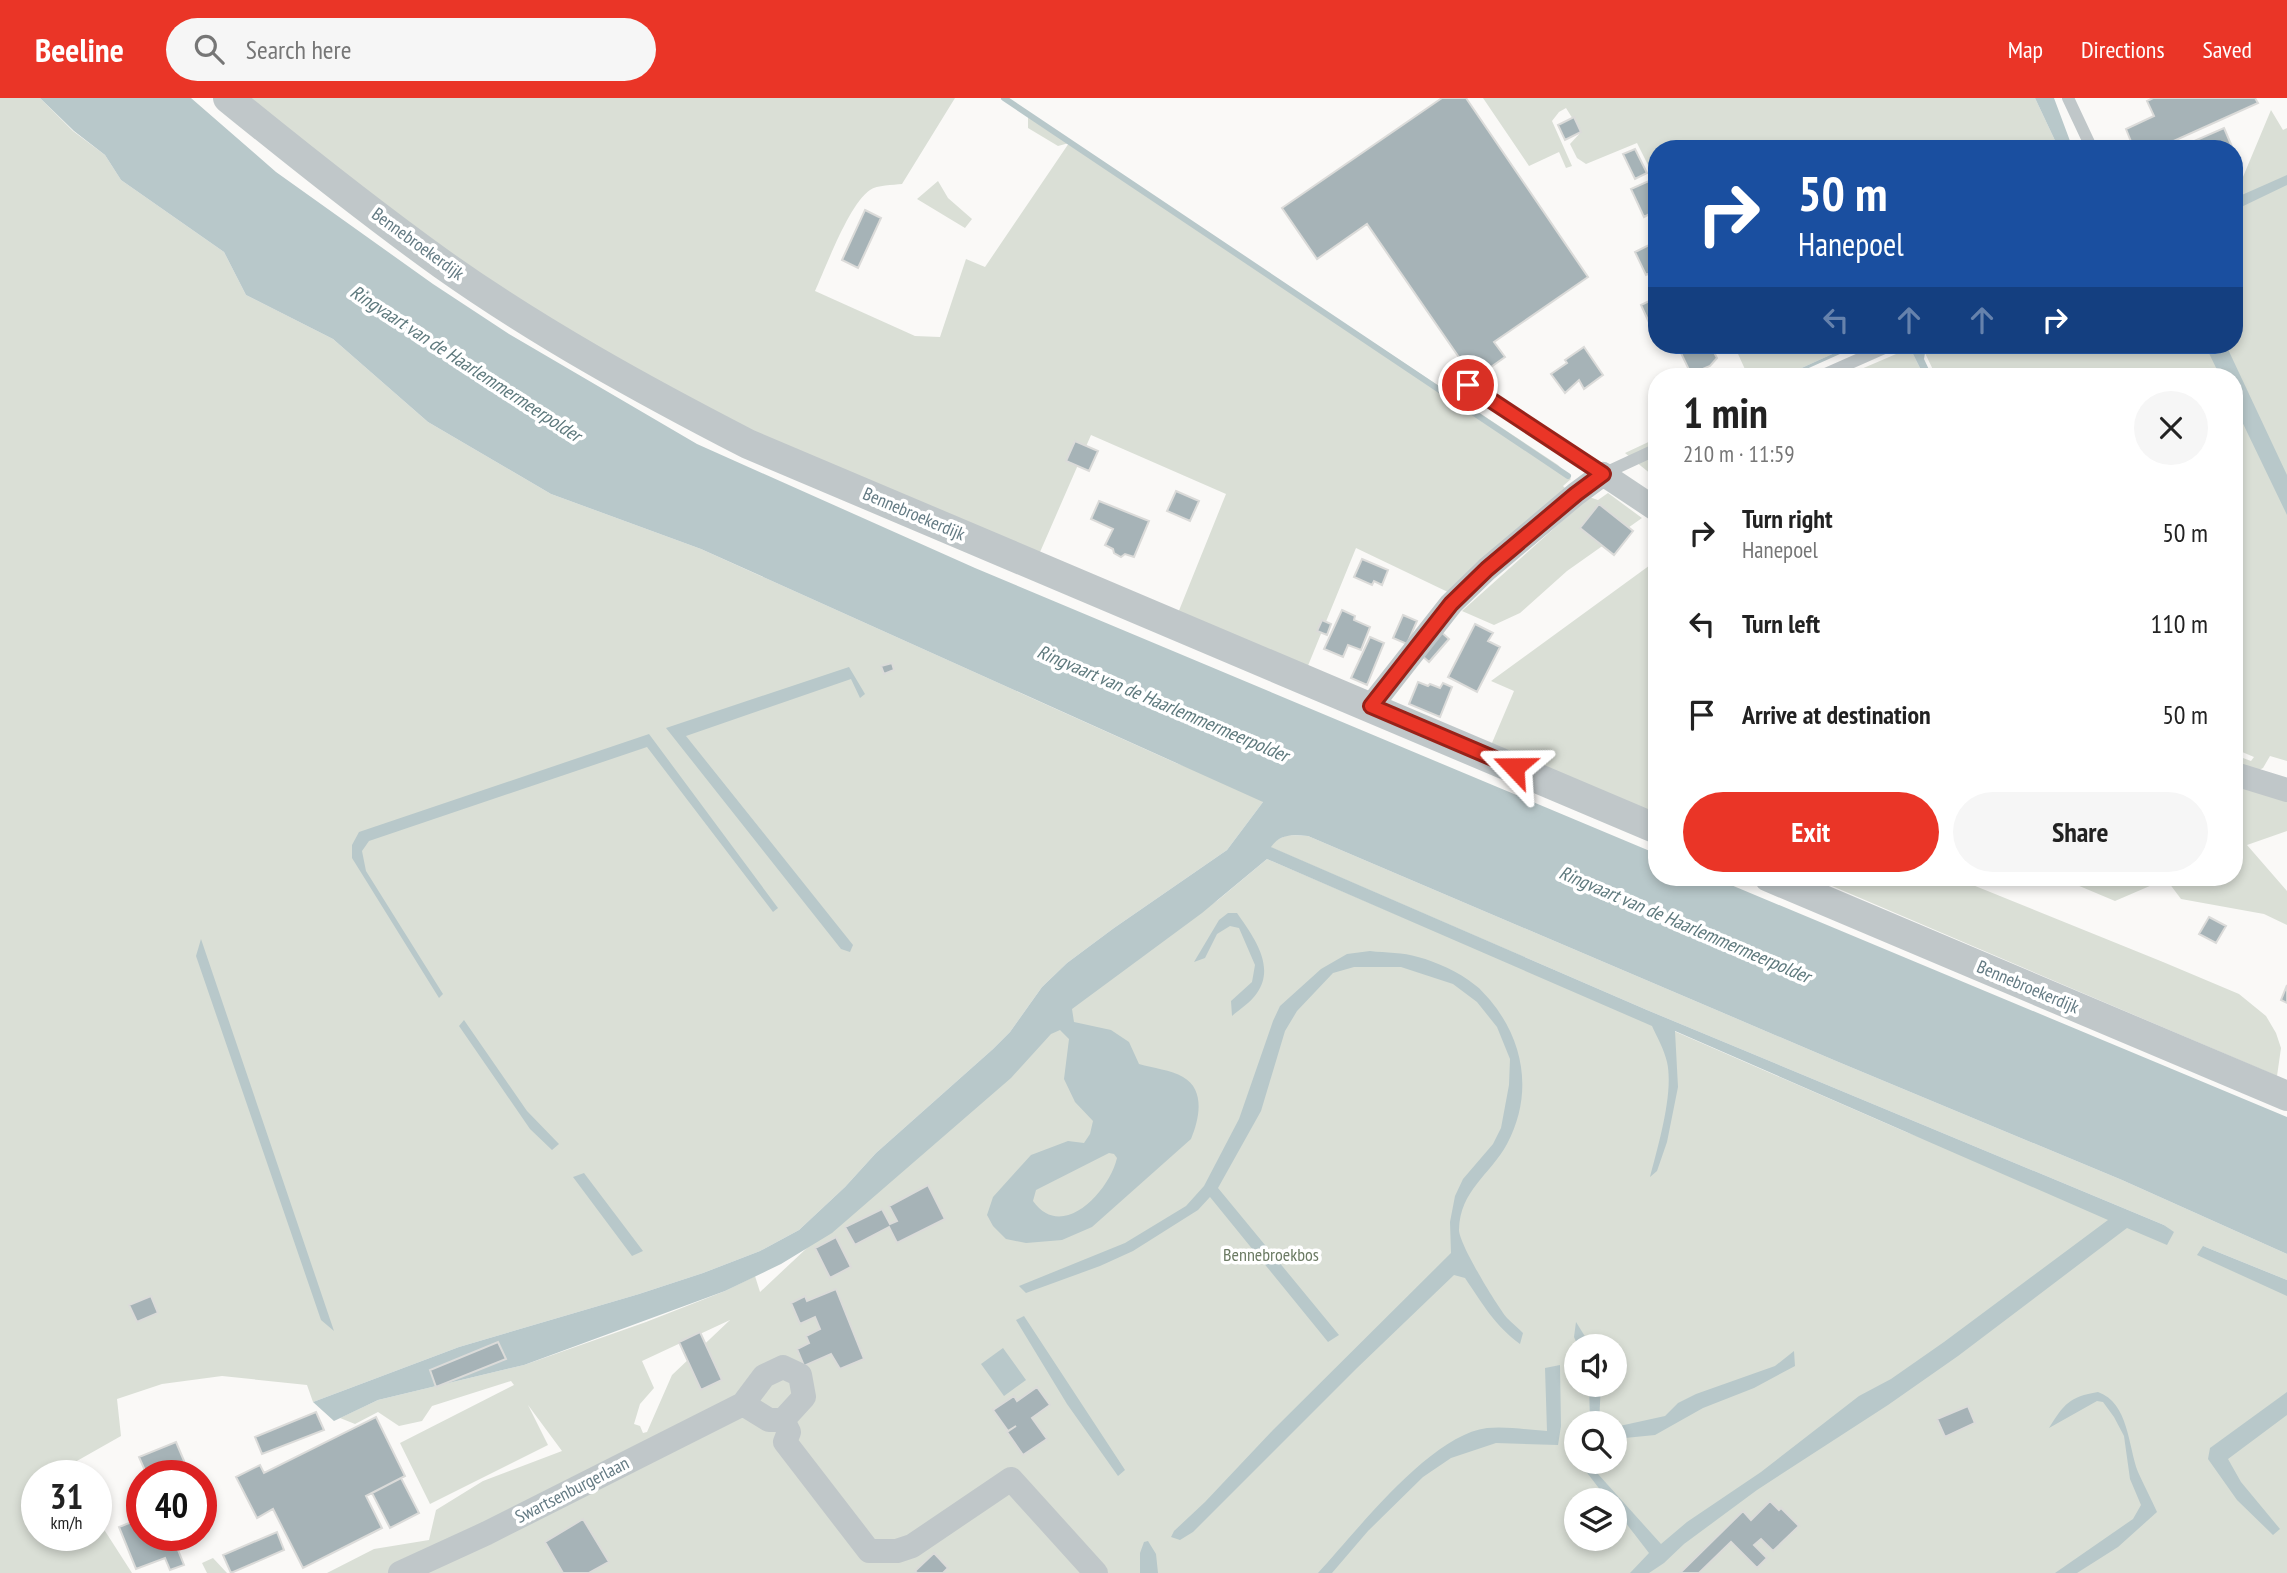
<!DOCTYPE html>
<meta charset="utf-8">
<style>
body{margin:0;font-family:"PT Sans Narrow",sans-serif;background:#f6f6f6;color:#222;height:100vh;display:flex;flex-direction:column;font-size:26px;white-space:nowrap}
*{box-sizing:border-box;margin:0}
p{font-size:23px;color:#767676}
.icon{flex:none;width:38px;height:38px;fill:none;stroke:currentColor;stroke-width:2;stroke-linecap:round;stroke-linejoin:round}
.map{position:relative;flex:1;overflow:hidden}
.panel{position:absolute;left:1648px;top:270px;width:595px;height:518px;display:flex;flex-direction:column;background:#fff;border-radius:28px;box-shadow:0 4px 10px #0003}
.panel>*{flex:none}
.top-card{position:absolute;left:1648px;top:42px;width:595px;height:214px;border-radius:28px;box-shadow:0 4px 10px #0003;background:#1a4fa0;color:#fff;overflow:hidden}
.tools{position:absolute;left:1564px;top:1236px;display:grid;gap:14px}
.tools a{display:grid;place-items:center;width:63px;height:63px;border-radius:50%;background:#fff;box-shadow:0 4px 10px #0003;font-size:35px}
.speed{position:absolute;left:21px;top:1362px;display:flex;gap:14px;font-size:35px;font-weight:700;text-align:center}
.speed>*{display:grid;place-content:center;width:91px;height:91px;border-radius:50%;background:#fff;box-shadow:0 4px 10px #0003;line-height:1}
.speed small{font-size:18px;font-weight:400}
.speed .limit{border:10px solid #d22;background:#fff;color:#111}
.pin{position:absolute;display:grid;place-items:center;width:60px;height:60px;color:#fff;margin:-30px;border:4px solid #fff;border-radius:50%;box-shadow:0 2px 7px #0007}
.me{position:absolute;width:77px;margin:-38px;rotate:293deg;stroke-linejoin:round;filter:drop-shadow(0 0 5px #0008)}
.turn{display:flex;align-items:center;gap:24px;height:147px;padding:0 35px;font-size:32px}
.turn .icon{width:91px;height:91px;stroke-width:2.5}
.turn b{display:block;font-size:49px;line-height:60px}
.lanes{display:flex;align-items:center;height:66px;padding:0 35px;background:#0003;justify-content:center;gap:35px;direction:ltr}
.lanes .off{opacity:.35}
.round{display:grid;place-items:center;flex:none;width:74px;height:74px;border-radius:37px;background:#f6f6f6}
.summary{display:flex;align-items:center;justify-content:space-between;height:119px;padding:0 35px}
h1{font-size:42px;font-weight:600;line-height:52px}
.action{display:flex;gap:14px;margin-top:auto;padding:14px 35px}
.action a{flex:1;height:80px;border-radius:42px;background:#ea3527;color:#fff;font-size:28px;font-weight:600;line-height:80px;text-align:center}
.action a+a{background:#f6f6f6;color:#222}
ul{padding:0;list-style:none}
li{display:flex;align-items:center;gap:21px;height:91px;padding:0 35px}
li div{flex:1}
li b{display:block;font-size:26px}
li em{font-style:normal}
header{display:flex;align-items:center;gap:42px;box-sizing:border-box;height:98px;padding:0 35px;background:#ea3527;color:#fff}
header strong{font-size:33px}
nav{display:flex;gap:38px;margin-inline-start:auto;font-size:24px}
.search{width:490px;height:63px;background:#f6f6f6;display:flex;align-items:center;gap:18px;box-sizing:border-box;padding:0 24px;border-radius:38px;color:#767676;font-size:26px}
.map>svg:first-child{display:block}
.green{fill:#dadfd6;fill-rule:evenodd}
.water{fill:#b8c8ca;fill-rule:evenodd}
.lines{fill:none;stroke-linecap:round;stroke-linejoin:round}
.stream{stroke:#b8c8ca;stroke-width:6}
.building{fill:#a6b3b7;stroke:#dbdbd9;stroke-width:2}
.service{stroke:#c0c7c9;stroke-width:12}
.minor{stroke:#c0c7c9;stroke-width:24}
.tertiary{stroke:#c0c7c9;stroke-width:30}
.route-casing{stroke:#982219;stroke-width:18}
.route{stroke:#ea3527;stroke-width:12}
.labels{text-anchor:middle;stroke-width:7;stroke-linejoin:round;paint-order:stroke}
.street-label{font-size:18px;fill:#637a83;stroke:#fff}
.park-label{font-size:18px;fill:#6b7a63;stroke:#fff}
.water-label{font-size:19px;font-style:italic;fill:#5e797d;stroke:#fff}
</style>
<header>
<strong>Beeline</strong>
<div class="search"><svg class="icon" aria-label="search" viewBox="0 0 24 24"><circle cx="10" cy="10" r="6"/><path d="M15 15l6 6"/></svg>Search here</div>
<nav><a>Map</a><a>Directions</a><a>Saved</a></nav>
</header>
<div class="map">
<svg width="2287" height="1475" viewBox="0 0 2287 1475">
<rect width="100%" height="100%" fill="#faf9f7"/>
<path class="green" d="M0,0H40L73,33L105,57L121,82L224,154L246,197L333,241L428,324L551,396L701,451L1176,665L1258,695L1263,704L1227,752L1114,830L1067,865L1042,889L1010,934L993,951L876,1055L845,1089L799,1132L760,1153L703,1175L639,1196L459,1249L313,1304L307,1287L222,1278L162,1286L117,1301L121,1338L68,1368L72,1377H37V1437H96V1419L132,1475H0Z
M241,0H955L902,86C893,87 877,87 870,92C849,106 826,169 815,193L915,238L940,239L966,161L985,169L1069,45L1058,48L1028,30V16L1558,367L1571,381L1563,388L1568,393L1452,496L1356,450L1305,575L1176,520L1226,396L1091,337L1037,461L736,334L479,184Z
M1483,0H2035L2059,51H1657V85L1637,45L1586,66L1577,60L1570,46L1581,34L1566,10L1559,14L1552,23L1572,68L1566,70L1559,54L1529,68Z
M2271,12L2283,32L2287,30V663L2270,658L2263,670L2253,675L2235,669V657L2251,663L2254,659L2235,651V598L2241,590L2235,575V278H1936L1925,255L1926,248L1930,247H2235V98Z
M938,83L948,100L972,121L965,130L917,101Z
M1734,247H1852L1784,278H1748Z
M1910,250L1924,278H1845Z
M1657,340V381L1625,355Z
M1608,395L1642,420L1567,473L1520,515L1494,527L1462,513L1589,399L1598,402Z
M1657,462V724L1489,652L1514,593L1491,583Z
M2235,685L2287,701V733L2247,747L2287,793V827L2264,816L2181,801L2166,781L2115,803L2058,779H2235Z
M1287,737L1308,738L1836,963L2122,1082L2287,1156V1182L2203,1148L2287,1194V1475H327L374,1451L429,1442L436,1412L483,1383L562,1353L528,1307L548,1347L430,1406L400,1345L514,1287L511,1283L432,1308L422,1323L399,1328L378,1314L355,1326L340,1320L378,1302L524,1267L646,1224L725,1193L755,1178L760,1194L888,1074L1103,880L1218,802L1267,761L1675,936L1674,933L1906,1034L2174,1135L2164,1127L1647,912L1270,749L1275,743ZM730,1222L672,1277L647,1334L643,1335L640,1328L634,1326L640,1306L654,1290L642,1263ZM1577,1248H1615V1286H1577ZM1577,1325H1615V1363H1577ZM1577,1402H1615V1440H1577Z
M1811,779H1953L2163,864L2239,896L2266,918L2276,935L2281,950L2277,978Z
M213,1460L227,1475H207L202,1465Z"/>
<path class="water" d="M40,0H191L276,74L433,186L509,236L697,346L975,470L1657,756V779H1712L2287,1019V1156L2122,1082L1836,963L1308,738C1293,737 1281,735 1271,749L1647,912L2164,1127L2174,1134L2167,1147L2127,1130L1958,1258L1888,1307L1757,1392L1684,1446L1664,1465L1649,1475H1630L1649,1455L1615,1411V1402H1608L1578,1363L1598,1376L1661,1446L1687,1424L1761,1374L1859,1298L1891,1281L1944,1244L2108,1122L1675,933L1678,989L1667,1044L1657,1073L1650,1079C1658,1048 1674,995 1667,964C1664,951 1657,939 1652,928L1267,761L1202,815L1072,911L1074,924L1111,932L1129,944L1139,966C1153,970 1171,972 1183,979C1206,992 1199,1022 1191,1041L1092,1129L1062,1142L1026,1145L1006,1141L993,1128L987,1117L993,1099L1031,1057L1068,1043L1084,1045L1090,1036L1093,1023L1075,1004L1064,981L1069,941L1060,932L1051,936L1011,980L832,1135L781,1166L725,1193L524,1267L378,1302L334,1323L313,1304L459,1249L639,1196L703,1175L760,1153L799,1132L845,1089L876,1055L993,951L1010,934L1042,889L1067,865L1114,830L1227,752L1263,704L701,451L551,396L428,324L333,241L246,197L224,154L121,82L105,57L74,33ZM1109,1055L1114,1056L1117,1060C1109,1094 1062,1144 1033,1103L1036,1092Z
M2035,0H2054L2073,51H2059Z
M2287,77V87L2235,112V100Z
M1852,247H1860L1791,278H1784Z
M1916,247H1930L1926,249L1924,261L1932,278H1924L1910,250Z
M2205,247H2226L2287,377V417L2235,309V278H2220Z
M849,569L865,596L860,600L851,581L686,638L853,847L850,854L841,851L666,630Z
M649,636L778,810L773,814L647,649L369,743L362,753L366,773L443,896L439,900L352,760V747L359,734Z
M1228,815H1237C1253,838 1276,868 1257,895C1251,904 1240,911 1232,918L1231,903L1252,884L1255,867L1239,830L1230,828L1217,836L1205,860L1194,864L1219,822Z
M201,841L334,1233L321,1222L196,858Z
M1370,853C1386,855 1403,854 1418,859C1437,864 1459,874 1475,887C1481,891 1485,897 1490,902C1525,944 1533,997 1507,1046C1490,1077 1460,1092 1459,1132C1459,1146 1497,1208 1507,1220C1512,1225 1518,1230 1523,1235L1520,1246C1495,1228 1482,1205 1465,1180L1454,1177L1357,1270L1193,1434L1180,1442L1171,1439L1174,1433L1205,1404L1273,1332L1451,1155L1450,1124L1455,1098L1463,1081L1493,1046L1501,1030L1509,987L1510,961L1497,929L1477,904L1453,886L1401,869H1354L1333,875L1297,913L1285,933L1261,1013L1218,1090L1339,1237L1328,1244L1210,1099L1198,1112L1133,1153L1100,1168L1026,1195L1019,1188L1125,1145L1186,1108L1204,1088L1239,1021L1273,923L1280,908L1321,871L1347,856Z
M464,922L527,1013L559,1046L552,1052L530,1031L459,928Z
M584,1075L643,1153L632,1158L573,1079Z
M2203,1148L2287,1182V1198L2197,1157Z
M1024,1218L1125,1372L1118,1378L1067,1306L1016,1222Z
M1576,1224L1591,1248H1578L1574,1239Z
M1003,1250L1026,1282L1004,1298L981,1266Z
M1794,1253L1795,1268L1754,1290L1703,1310L1655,1337L1615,1341V1329L1665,1318L1678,1305L1696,1296L1775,1268Z
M1560,1267L1561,1328L1558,1347L1496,1345L1451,1360L1423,1379L1368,1433L1332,1475H1318C1356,1434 1430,1337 1487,1330C1507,1328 1527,1332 1547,1333L1545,1270Z
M1589,1286H1601L1599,1325H1590Z
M2098,1294C2129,1305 2128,1348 2138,1374C2144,1387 2151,1401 2157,1414L2118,1449L2077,1475H2055L2133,1421L2141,1407L2130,1381L2124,1338L2114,1319L2103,1304L2097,1303L2049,1330C2064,1306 2069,1299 2098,1294Z
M2287,1294V1317L2228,1361L2241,1384L2280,1431L2273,1437L2237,1402L2208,1361L2210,1350Z
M1148,1443L1156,1456L1158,1475H1140V1455L1144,1444Z"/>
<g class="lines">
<path class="stream" d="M1004,0L1568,378"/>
</g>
<path class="building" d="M1442,0H1466L1588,179L1494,244L1505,259L1474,281L1367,126L1317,161L1282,110Z
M2153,0H2255L2258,5L2156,51H2134L2126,31L2154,18L2147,3Z
M1574,19L1581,34L1565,42L1558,27Z
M2224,30L2233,51H2176Z
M1635,51L1647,75L1635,81L1623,56Z
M1651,82L1657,95V112L1644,119L1631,91Z
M865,112L881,120L858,170L842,162Z
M1657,143V172L1646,177L1635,154Z
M1657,199V242L1641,207Z
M1693,247H1701L1703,252L1712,250L1717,260L1710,268L1691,276L1680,253Z
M1584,249L1603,277L1584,291L1579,282L1565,295L1551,276L1567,265L1565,262Z
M1075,343L1098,353L1089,373L1066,363Z
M1176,393L1199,403L1190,423L1167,413Z
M1099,403L1149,423L1134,459L1125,456L1121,459L1114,455L1113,451L1105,447L1113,431L1091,421Z
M1599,406L1633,433L1614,457L1580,430Z
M1362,461L1388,472L1382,487L1374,483L1372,487L1354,479Z
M1342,512L1355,518L1354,522L1370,529L1361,552L1348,547L1343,559L1324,551Z
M1403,517L1417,523L1407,546L1393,540Z
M1322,522L1331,526L1327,537L1317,533Z
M1475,526L1493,535L1488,543L1500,549L1477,594L1448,579Z
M1440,533L1449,541L1429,564L1420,556Z
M1370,539L1384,545L1367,587L1351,580Z
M892,565L894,572L884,576L881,568Z
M1418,584L1428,588L1430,586L1440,590L1443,585L1452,589L1440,619L1409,606Z
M2209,819L2226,828L2216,845L2199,836Z
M2287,887V905L2281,902Z
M928,1087L945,1121L897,1145L889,1129L855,1147L845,1129L882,1111L890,1126L897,1123L889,1108Z
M836,1139L851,1169L830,1180L815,1150Z
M836,1191L864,1261L840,1271L831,1256L804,1268L797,1251L809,1245L806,1238L820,1231L815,1219L800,1226L791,1205L805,1198L807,1203Z
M151,1198L158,1215L137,1224L129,1207Z
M700,1234L722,1282L701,1292L679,1244Z
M498,1244L506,1261L436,1289L430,1272Z
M1037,1289L1050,1307L1032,1320L1047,1341L1023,1357L1007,1334L1016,1328L1008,1333L993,1312L1014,1298L1017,1303Z
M1968,1308L1975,1325L1945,1339L1937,1321Z
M316,1314L324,1332L262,1356L255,1339Z
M376,1319L405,1378L366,1398L382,1430L303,1470L273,1411L257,1420L236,1379L260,1367L264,1375Z
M176,1344L190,1377H147L139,1359Z
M401,1380L419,1415L390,1430L372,1395Z
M1770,1403L1779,1412L1781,1410L1799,1428L1773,1453L1761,1441L1754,1447L1767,1460L1757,1470L1731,1444L1699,1475H1680L1743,1413L1751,1422Z
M142,1420V1437H172L184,1467L170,1472L165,1460L136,1471L119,1429Z
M583,1421L609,1464L589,1475H563L545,1444Z
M277,1434L284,1452L231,1475L223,1457Z
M934,1455L948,1470L943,1475H917L915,1473Z"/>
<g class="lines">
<path class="service" d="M2068,0L2092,51
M1821,278L1891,247
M1468,287L1603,376L1657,351"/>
<path class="minor" d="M1371,608L1451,506L1487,471L1576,396L1603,376L1657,412
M2235,676L2287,692
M743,1306L764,1278L783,1269L800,1277L804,1299L783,1322
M400,1475L487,1435L743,1306L769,1322H783L789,1334L785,1344L869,1453H897L912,1448L1011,1381L1096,1475"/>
<path class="tertiary" d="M228,0C298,57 368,113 442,166C538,234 643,292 748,346L1657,731
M1769,779L2287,998"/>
</g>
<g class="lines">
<g class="route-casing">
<path id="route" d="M1468,287L1603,376L1576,396L1487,471L1451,506L1371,608L1514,669"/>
</g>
<use href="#route" class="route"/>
</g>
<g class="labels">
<g class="street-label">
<text transform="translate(418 146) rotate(36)" y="6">Bennebroekerdijk</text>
<text transform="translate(914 416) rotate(23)" y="6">Bennebroekerdijk</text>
<text transform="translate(2028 889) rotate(23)" y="6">Bennebroekerdijk</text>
<text transform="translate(572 1392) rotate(-27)" y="6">Swartsenburgerlaan</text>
</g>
<g class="park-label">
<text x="1271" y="1163">Bennebroekbos</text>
</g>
<g class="water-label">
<text transform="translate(466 265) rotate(33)" y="7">Ringvaart van de Haarlemmermeerpolder</text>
<text transform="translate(1163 605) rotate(23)" y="7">Ringvaart van de Haarlemmermeerpolder</text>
<text transform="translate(1685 826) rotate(23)" y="7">Ringvaart van de Haarlemmermeerpolder</text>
</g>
</g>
</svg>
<div class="tools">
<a><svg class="icon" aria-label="sound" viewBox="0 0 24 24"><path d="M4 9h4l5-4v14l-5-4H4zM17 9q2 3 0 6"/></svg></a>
<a><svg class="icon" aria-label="search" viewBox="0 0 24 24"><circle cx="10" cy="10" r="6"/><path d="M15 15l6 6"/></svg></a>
<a><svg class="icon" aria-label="layers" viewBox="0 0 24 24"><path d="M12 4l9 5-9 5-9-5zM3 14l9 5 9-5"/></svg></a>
</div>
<div class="speed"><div>31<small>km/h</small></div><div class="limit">40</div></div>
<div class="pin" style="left:1468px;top:287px;background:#d93025"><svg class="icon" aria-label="arrive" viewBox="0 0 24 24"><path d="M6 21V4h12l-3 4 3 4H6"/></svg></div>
<svg class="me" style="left:1514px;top:669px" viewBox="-20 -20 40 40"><path d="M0-17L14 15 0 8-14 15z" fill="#ea3527" stroke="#fff" stroke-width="4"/></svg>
<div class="top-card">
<div class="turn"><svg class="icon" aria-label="right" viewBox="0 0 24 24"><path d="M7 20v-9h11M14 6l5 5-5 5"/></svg><div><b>50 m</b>Hanepoel</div></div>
<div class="lanes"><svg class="icon off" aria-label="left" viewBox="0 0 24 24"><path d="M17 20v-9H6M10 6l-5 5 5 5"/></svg><svg class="icon off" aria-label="ahead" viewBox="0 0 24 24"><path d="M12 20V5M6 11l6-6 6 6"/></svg><svg class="icon off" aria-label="ahead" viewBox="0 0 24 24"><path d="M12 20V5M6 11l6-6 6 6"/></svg><svg class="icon" aria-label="right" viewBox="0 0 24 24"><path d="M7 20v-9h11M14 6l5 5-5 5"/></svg></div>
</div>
<section class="panel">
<div class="summary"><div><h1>1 min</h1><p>210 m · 11:59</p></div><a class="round"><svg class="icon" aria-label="close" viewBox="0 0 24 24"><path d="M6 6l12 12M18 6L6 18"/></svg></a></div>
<ul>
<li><svg class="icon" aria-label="right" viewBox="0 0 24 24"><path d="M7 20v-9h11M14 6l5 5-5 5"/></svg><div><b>Turn right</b><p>Hanepoel</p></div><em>50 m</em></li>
<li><svg class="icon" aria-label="left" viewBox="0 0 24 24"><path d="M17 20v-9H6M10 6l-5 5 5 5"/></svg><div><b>Turn left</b></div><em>110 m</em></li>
<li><svg class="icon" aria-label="arrive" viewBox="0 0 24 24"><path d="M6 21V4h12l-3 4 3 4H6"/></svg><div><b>Arrive at destination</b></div><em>50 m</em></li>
</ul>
<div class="action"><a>Exit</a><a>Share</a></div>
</section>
</div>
